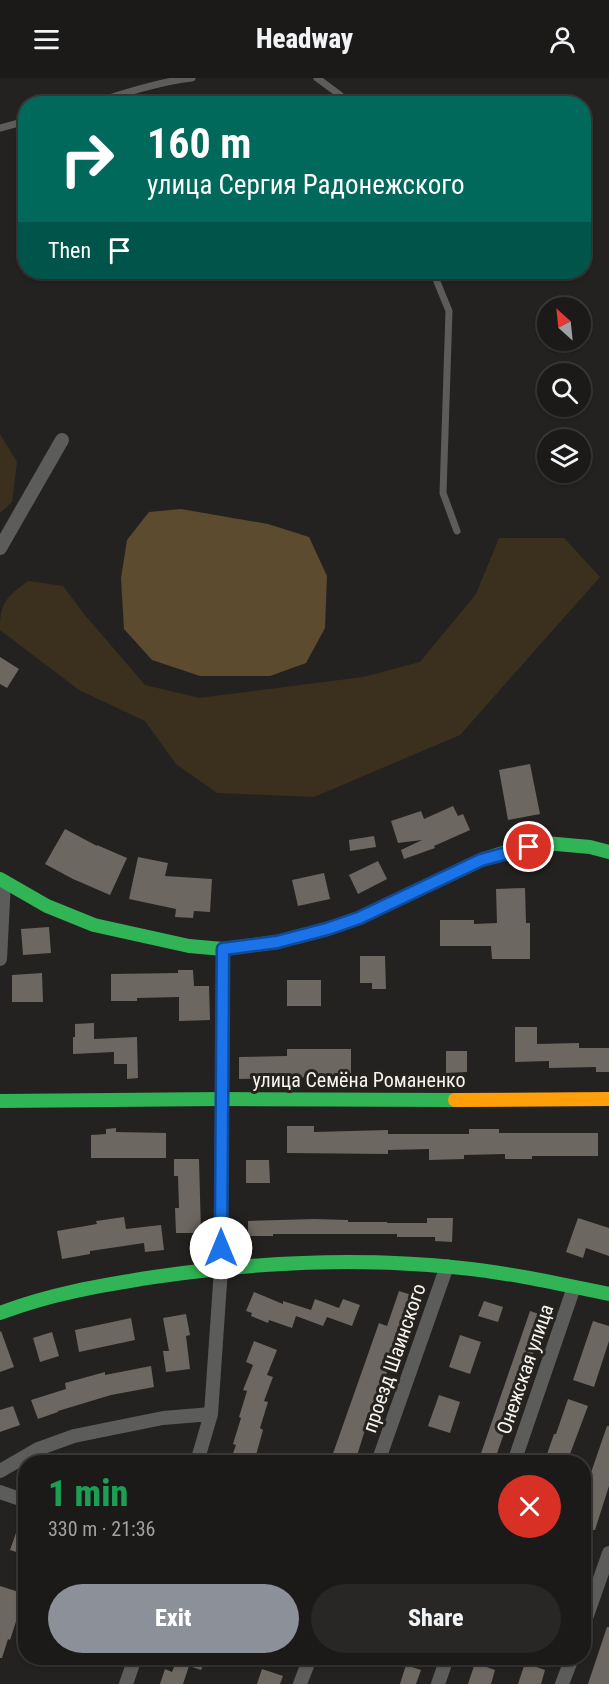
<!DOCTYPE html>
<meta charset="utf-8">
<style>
body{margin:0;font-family:"Roboto Condensed",sans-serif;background:#282725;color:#f1f3f6;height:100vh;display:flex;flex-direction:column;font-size:22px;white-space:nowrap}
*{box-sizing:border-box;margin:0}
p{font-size:20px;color:#a0a1a2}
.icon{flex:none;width:33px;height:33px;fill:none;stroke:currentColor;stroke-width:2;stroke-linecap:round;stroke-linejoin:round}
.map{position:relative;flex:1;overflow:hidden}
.sheet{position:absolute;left:18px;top:1377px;width:573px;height:210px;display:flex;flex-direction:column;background:#1b1a18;border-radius:24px;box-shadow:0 2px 4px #0004,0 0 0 2px #393837}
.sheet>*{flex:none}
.top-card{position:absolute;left:18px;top:18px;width:573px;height:183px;border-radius:24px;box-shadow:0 2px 4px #0004,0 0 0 2px #393837;background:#00695c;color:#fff;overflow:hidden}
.needle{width:39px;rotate:333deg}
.tools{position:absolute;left:537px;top:219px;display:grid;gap:12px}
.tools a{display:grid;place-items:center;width:54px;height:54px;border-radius:50%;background:#1b1a18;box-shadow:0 2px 4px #0004,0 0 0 2px #393837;font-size:30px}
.pin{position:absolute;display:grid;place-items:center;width:51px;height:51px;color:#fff;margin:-26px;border:3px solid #fff;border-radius:50%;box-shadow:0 2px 6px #0007}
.me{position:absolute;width:66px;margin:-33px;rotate:0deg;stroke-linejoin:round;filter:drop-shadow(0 0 4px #0008)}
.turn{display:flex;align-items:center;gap:21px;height:126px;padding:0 30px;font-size:27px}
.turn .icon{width:78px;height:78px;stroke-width:2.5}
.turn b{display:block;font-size:42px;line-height:51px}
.then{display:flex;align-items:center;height:57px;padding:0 30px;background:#0003;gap:12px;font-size:22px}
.round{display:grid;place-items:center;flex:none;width:63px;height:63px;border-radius:32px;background:#282725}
.summary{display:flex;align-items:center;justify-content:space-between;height:102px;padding:0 30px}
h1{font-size:36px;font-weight:800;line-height:45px;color:#1e9e55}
.button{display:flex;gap:12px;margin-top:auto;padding:12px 30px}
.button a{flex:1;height:69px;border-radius:36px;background:#8c9099;color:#fff;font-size:24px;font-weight:800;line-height:69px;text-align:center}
.button a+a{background:#282725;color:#f1f3f6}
header{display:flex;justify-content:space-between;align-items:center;height:78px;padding:0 30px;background:#1b1a18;font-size:27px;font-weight:800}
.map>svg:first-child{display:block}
.green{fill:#3b301d}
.water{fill:#5c4b2e}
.building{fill:#6c6760}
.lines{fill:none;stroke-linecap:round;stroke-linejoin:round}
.lane{stroke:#5c5c5b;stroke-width:7}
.street{stroke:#5c5c5b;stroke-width:14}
.fast{stroke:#30b455;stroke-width:14}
.slow{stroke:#ff9f0a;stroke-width:14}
.route-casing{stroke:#114b97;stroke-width:15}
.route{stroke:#1a73e8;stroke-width:10}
.labels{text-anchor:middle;stroke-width:6;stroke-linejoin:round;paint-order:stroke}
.street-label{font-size:20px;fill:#f6f4f0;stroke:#26231e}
</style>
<header><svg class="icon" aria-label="menu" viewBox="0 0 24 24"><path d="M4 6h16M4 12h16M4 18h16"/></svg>Headway<svg class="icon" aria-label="person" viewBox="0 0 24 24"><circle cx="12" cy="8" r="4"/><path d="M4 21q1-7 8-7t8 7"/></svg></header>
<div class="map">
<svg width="609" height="1606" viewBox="0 0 609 1606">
<rect width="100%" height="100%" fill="#242220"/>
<path class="green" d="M0,356L17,384L12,424L0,435Z
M499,460H564L600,499L460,657L314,719L217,715L176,686L145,643L79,612L0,552C0,525 6,519 28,503L63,508L84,536L145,607L199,620L363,599L420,584L476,516Z"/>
<path class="water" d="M181,431L268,446L309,459L327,498L325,550L306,585L270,598H200L152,582L124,551L121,500L127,462L149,434Z"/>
<path class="building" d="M0,579L19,591L7,610L0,606Z
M530,686L540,736L508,742L499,692Z
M453,728L458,738L463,736L470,752L434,768L435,770L404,781L401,772L422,762L398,765L391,743L421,733L424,741Z
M65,751L97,768V767L127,780L110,817L73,801L45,786Z
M374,758L376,769L350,773L349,762Z
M138,779L168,785L165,798L212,801L210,834L194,833L193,840L175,839L176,831L129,821Z
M378,783L387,801L358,816L349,797Z
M324,795L330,821L298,828L292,802Z
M525,810L526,845H530V881H492L491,868H440V842H474V846L497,845L496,811Z
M49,849L51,875L23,877L21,851Z
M360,878H385L386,911H372V905H360Z
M178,892H193L194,908H209L210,942L179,943V919L137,920V923H111V896L178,895Z
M42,895L43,924H12V897Z
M287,902H321V928H287Z
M94,945V961L137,959L138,1000L127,1001V986H114V974L73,976V959H75V946Z
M515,949H537V966L579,965V970H609V994H596V989L549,990V983L515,984Z
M287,971H351V1003L321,1004V999L239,1001V979L287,978Z
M446,973H467V994L446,995Z
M287,1048H314V1054L388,1052V1056H469V1051H499V1055H598V1078H532V1081H505V1076L464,1077V1081L429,1082V1071L388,1072V1076L287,1075Z
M116,1050V1054L166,1055V1080H91V1057L106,1056V1051Z
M174,1081H199L201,1155H176L175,1130H179L178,1098H174Z
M246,1082H269L270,1105H246Z
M124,1139L126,1151L161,1147L164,1172L145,1174L144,1165L90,1173V1176L62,1181L57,1153L97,1146L96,1143Z
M427,1140H453L452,1164L435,1163V1159H397V1156H273V1158H248V1143L314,1141L348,1142V1144H387V1145H427Z
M578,1140L609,1150V1178L586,1170L583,1180L566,1174Z
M399,1213L421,1220L413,1244L405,1241L386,1297L384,1296L375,1323H374L355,1384H330L379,1245L387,1248Z
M254,1214L283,1226V1223L311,1232L315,1221L339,1230L343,1221L360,1227L352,1248L327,1239L323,1248L296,1238L292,1250L269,1242L268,1245L251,1238L252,1235L246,1233Z
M484,1223L503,1229L498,1244L478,1238Z
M530,1233L545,1238L529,1288L527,1287L515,1324L494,1384H478Z
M186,1236L190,1257L186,1258L190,1291L166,1294L163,1273H169L163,1240Z
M131,1240L135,1262L79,1274L75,1252Z
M593,1243L609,1248V1263L594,1309L573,1302Z
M1,1253L14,1289L0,1294V1254Z
M52,1254L59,1278L40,1284L33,1260Z
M460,1257L481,1264L470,1296L449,1289Z
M254,1263L277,1272L267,1297L273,1299L264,1323L268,1324L260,1350L263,1352L256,1377L273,1383V1384H230L236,1367L233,1366L241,1340L239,1339L247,1313L243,1312L253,1287L246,1284Z
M151,1288L154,1309L111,1317L58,1333V1334L38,1341L31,1322L66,1311L65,1305L105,1294V1297Z
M439,1317L460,1324L450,1355L428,1348Z
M568,1321L588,1328L567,1384H561L546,1379L554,1356H556Z
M13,1328L20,1347L0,1354V1332Z
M607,1348H609V1408L595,1452H593L585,1474L584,1473V1415Z
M17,1452L26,1455V1477L10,1472Z
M0,1508L25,1516L10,1562L8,1561L2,1580H0Z
M607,1549H609V1606H588Z
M169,1580H206L201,1592L189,1588L183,1606H160L165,1591L172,1594L176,1584L168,1581Z
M475,1585L495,1592L491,1606H468Z
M525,1585L545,1592L541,1606H518Z
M406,1587L421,1592L416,1606H400Z
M262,1591L283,1598L280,1606H257Z"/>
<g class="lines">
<path class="lane" d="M317,0L340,17L346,26
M89,26C123,16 157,4 192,0
M0,50L26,43
M433,194L449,233L443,415L457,453"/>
<path class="street" d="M0,470L62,362
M0,881L4,804
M197,1384L211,1336L221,1191L223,871
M378,1384L447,1188
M514,1384L574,1209
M0,1393L38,1371L74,1358L163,1340L211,1336
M0,1414L26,1423
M584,1546L609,1475
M126,1606L135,1580
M300,1606L310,1580
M438,1606L447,1580
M562,1606L572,1580"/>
<path class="fast" d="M0,801L47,828L94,847L189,868L223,871L277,864L327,851L359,840L481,782L513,772L545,765L590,769L609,774
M0,1023L221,1021L455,1022
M0,1235C50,1216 102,1207 154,1199C256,1184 359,1179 462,1190C511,1195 560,1206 609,1216"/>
<path class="slow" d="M455,1022L609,1021"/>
</g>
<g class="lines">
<g class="route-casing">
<path id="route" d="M221,1170L223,871L277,864L327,851L359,840L481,782L529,769"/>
</g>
<use href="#route" class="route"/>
</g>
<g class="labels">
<g class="street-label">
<text x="359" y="1009">улица Семёна Романенко</text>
<text transform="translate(394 1280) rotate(-71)" y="7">проезд Шаинского</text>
<text transform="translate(525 1291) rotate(-71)" y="7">Онежская улица</text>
</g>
</g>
</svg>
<div class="tools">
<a><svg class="needle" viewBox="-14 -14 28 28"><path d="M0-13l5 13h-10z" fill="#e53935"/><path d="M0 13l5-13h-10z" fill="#a0a1a2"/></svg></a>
<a><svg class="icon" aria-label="search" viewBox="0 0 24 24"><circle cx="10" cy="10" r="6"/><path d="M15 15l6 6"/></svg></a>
<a><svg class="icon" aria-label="layers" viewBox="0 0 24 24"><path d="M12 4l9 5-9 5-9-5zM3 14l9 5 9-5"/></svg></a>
</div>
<div class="pin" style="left:529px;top:769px;background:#d93025"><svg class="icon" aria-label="arrive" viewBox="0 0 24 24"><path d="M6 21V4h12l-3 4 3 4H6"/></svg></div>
<svg class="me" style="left:221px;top:1170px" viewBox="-20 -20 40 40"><circle r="19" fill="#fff"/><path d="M0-13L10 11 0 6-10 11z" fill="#1a73e8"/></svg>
<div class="top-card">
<div class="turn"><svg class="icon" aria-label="right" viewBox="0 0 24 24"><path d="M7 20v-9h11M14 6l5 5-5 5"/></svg><div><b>160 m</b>улица Сергия Радонежского</div></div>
<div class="then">Then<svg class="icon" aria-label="arrive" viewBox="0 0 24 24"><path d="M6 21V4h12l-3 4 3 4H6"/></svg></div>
</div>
<section class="sheet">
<div class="summary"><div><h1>1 min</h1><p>330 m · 21:36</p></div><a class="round" style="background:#d93025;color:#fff"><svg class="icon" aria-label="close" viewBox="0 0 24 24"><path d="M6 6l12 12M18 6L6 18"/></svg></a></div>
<div class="button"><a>Exit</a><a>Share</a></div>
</section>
</div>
